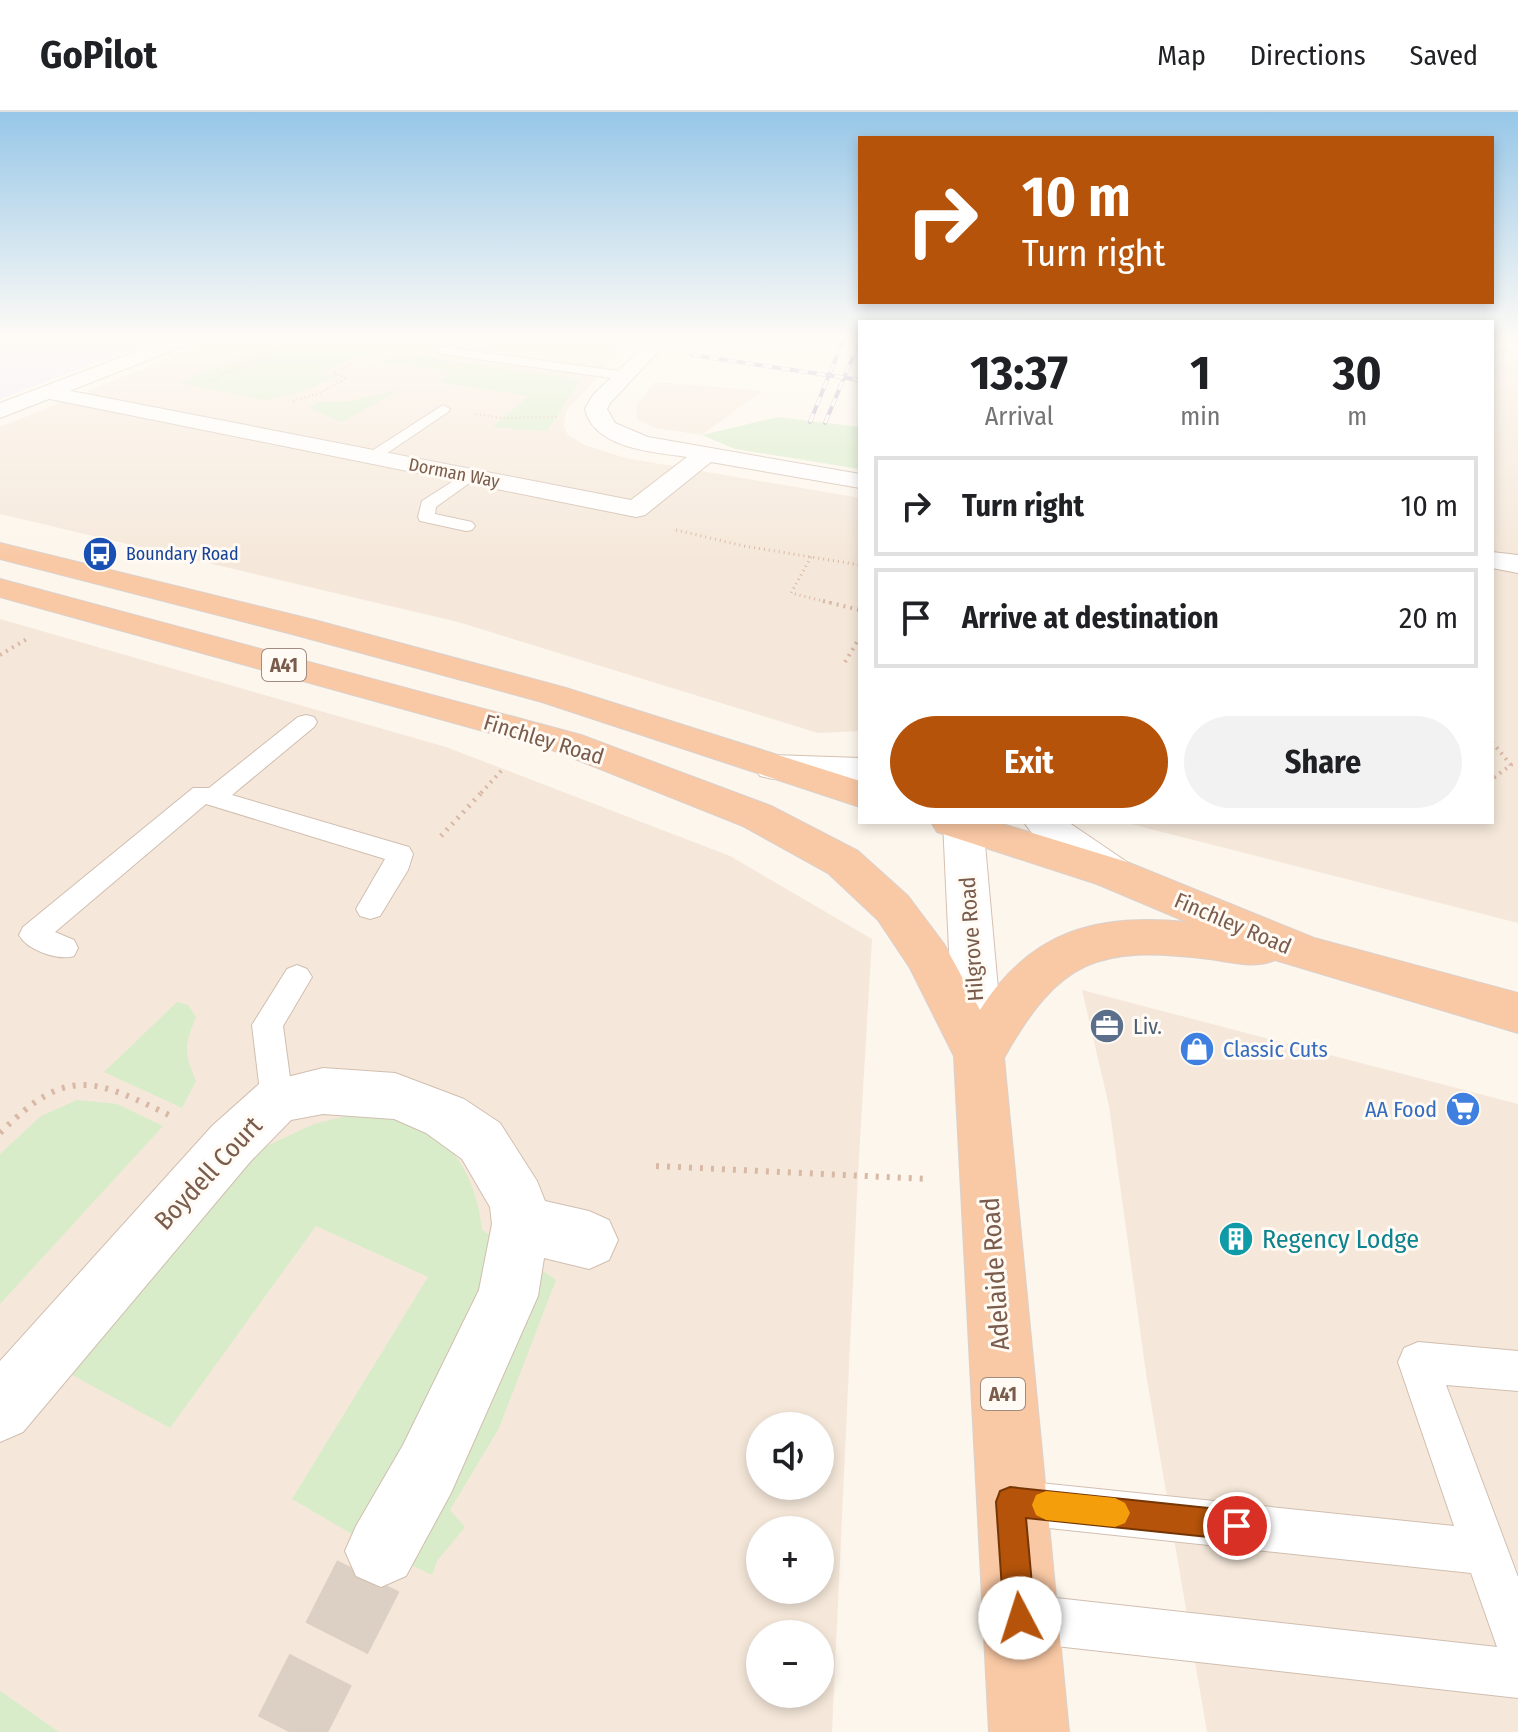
<!DOCTYPE html>
<meta charset="utf-8">
<style>
body{margin:0;font-family:"Fira Sans Condensed",sans-serif;background:#f2f2f2;color:#202124;height:100vh;display:flex;flex-direction:column;font-size:30px;white-space:nowrap}
*{box-sizing:border-box;margin:0}
p{font-size:26px;color:#757577}
.icon{flex:none;width:44px;height:44px;fill:none;stroke:currentColor;stroke-width:2;stroke-linecap:round;stroke-linejoin:round}
.map{position:relative;flex:1;overflow:hidden}
.sheet{position:absolute;left:858px;top:208px;width:636px;height:504px;display:flex;flex-direction:column;background:#fff;border-radius:0px;box-shadow:0 4px 12px #0003}
.sheet>*{flex:none}
.hud{position:absolute;left:858px;top:24px;width:636px;height:168px;border-radius:0px;box-shadow:0 4px 12px #0003;background:#b45309;color:#fff;overflow:hidden}
.tools{position:absolute;left:746px;top:1300px;display:grid;gap:16px}
.tools a{display:grid;place-items:center;width:88px;height:88px;border-radius:50%;background:#fff;box-shadow:0 4px 12px #0003;font-size:40px}
.pin{position:absolute;display:grid;place-items:center;width:68px;height:68px;color:#fff;margin:-34px;border:4px solid #fff;border-radius:50%;box-shadow:0 2px 8px #0007}
.me{position:absolute;width:88px;margin:-44px;rotate:355deg;stroke-linejoin:round;filter:drop-shadow(0 0 6px #0008)}
.turn{display:flex;align-items:center;gap:28px;height:168px;padding:0 32px;font-size:36px}
.turn .icon{width:104px;height:104px;stroke-width:2.5}
.turn b{display:block;font-size:56px;line-height:68px}
.eta{display:flex;justify-content:space-evenly;align-items:center;height:136px;text-align:center}
.eta b{font-size:48px;font-weight:700;line-height:56px}
.cta{display:flex;gap:16px;margin-top:auto;padding:16px 32px}
.cta a{flex:1;height:92px;border-radius:48px;background:#b45309;color:#fff;font-size:32px;font-weight:700;line-height:92px;text-align:center}
.cta a+a{background:#f2f2f2;color:#202124}
ul{padding:0;list-style:none}
li{display:flex;align-items:center;gap:24px;height:100px;margin:0 16px 12px;padding:0 16px;border:4px solid #e0e0e0;border-radius:0px}
li div{flex:1}
li b{display:block;font-size:30px}
li em{font-style:normal}
header{display:flex;align-items:center;gap:48px;box-sizing:border-box;height:112px;padding:0 40px;background:#fff;border-bottom:2px solid #e0e0e0}
header strong{font-size:38px}
nav{display:flex;gap:44px;margin-inline-start:auto;font-size:28px}
.map>svg:first-child{display:block}
.residential{fill:#f5e8da;fill-rule:evenodd}
.education{fill:#f3e8fa}
.green{fill:#d8ecc9}
.lines{fill:none;stroke-linecap:round;stroke-linejoin:round}
.minor-tunnel{stroke:#dcd0c4;stroke-width:70;stroke-dasharray:70 35;stroke-linecap:butt}
.service-casing{stroke:#d1beb0;stroke-width:2}
.minor-casing{stroke:#d1beb0;stroke-width:2}
.tertiary-casing{stroke:#d1beb0;stroke-width:2}
.secondary-casing{stroke:#d6c0b0;stroke-width:2}
.trunk-casing{stroke:#dad1cd;stroke-width:2}
.path-far4{stroke:#d9b8a5;stroke-width:2;stroke-dasharray:1 3;stroke-linecap:butt}
.path-far3{stroke:#d9b8a5;stroke-width:3;stroke-dasharray:1 4;stroke-linecap:butt}
.path-far2{stroke:#d9b8a5;stroke-width:4;stroke-dasharray:2 5;stroke-linecap:butt}
.path-far1{stroke:#d9b8a5;stroke-width:5;stroke-dasharray:2 6;stroke-linecap:butt}
.path{stroke:#d9b8a5;stroke-width:6;stroke-dasharray:3 8;stroke-linecap:butt}
.service{fill:#fff;fill-rule:evenodd}
.minor{fill:#fff;fill-rule:evenodd}
.tertiary{fill:#fff;fill-rule:evenodd}
.secondary{fill:#fff;fill-rule:evenodd}
.trunk{fill:#f9c8a4;fill-rule:evenodd}
.rail-casing{stroke:#b9a8c9;stroke-width:4}
.rail{stroke:#fffaf3;stroke-width:3;stroke-dasharray:9;stroke-linecap:butt}
.route{fill:#b45309;stroke:#753606;stroke-width:2}
.slow{fill:#f59e0b}
.labels{text-anchor:middle;stroke-width:6;stroke-linejoin:round;paint-order:stroke}
.far-street-label{font-size:18px;fill:#7a5c4d;stroke:#fffaf3}
.far-transit-label{font-size:18px;fill:#164399;stroke:#fffaf3;text-anchor:start}
.shield{fill:#fffaf3;stroke:#a28b7f;stroke-width:2}
.shield-label{font-size:20px;font-weight:bold;fill:#7a5c4d}
.street-label{font-size:22px;fill:#7a5c4d;stroke:#fffaf3}
.service-label{font-size:22px;fill:#4e5e75;stroke:#fffaf3;text-anchor:start}
.shop-label{font-size:22px;fill:#366cbe;stroke:#fffaf3;text-anchor:start}
.near-street-label{font-size:26px;fill:#7a5c4d;stroke:#fffaf3}
.near-culture-label{font-size:26px;fill:#0d838f;stroke:#fffaf3;text-anchor:start}
</style>
<header>
<strong>GoPilot</strong>
<nav><a>Map</a><a>Directions</a><a>Saved</a></nav>
</header>
<div class="map">
<svg width="1518" height="1620" viewBox="0 0 1518 1620">
<rect width="100%" height="100%" fill="#fdf6ec"/>
<path class="residential" d="M223,224H567L630,229L566,299L564,314L568,323L585,333L625,346L860,386V619L818,621L458,510L0,402V315Z
M1492,239L1518,247V811L1123,710H1492Z
M655,270L762,279L702,323L656,316L637,307L636,293Z
M0,507L446,635L730,744L872,827L858,1062L832,1620H0ZM760,1314H820V1374H760ZM760,1418H820V1478H760ZM760,1522H820V1582H760Z
M1082,878L1518,992V1620H1207L1147,1268L1109,994Z"/>
<path class="education" d="M0,224H101L147,231L0,287Z"/>
<path class="green" d="M289,224L378,236L321,261L335,265L308,277L266,288L179,271Z
M400,241L580,268L547,319L492,315L529,284L437,270L452,260L379,250Z
M399,278L342,310L309,296L317,290L350,289Z
M778,305L860,315V357L735,337L702,323Z
M177,890L188,893L196,905C184,933 184,941 196,969L182,996L104,960Z
M77,988L117,992L163,1014L0,1192V1042L41,1004Z
M354,1002C375,1005 403,1006 422,1015C460,1035 478,1077 482,1118L556,1168L499,1316L450,1398L465,1415L437,1449L432,1463L381,1439L292,1387L428,1165L316,1114L170,1316L63,1258L252,1041L314,1012Z
M0,1579L59,1620H0Z"/>
<g class="lines">
<path class="minor-tunnel" d="M289,1620L381,1439"/>
<g class="service-casing">
<path id="service" d="M444,235L626,260L632,264L626,268L440,242V236Z
M443,293L450,297L448,300L377,348H367V342Z
M469,359L477,364L475,367L436,395L435,402L472,410L475,414L472,418L466,419L420,409L418,405L422,389Z
M306,603L314,605L317,610L314,615L232,683L409,735L413,742L408,758L380,804L370,807L360,804L356,797L385,747L206,692L55,820L74,828L78,836L74,844C58,849 27,838 19,823L23,815L193,676H209L298,605Z
M297,853L307,857L312,865L283,914L293,988L289,998L277,1003L265,998L261,988L252,913L287,857Z
M1418,1230L1518,1239V1279L1446,1273L1518,1465V1586L1020,1530L1003,1523L996,1506L1003,1489L1020,1482L1497,1535L1471,1461L1011,1412L995,1406L989,1390L995,1374L1011,1368L1454,1414L1398,1250L1404,1236Z"/>
</g>
<g class="minor-casing">
<path id="minor" d="M654,224H673L610,291L607,297L615,311L648,325L860,362V376L711,350L645,403L636,405L45,286L34,280L45,274L631,388L687,345C654,340 594,337 585,297L593,283Z
M1492,224L1518,230V242L1492,235Z
M1492,440L1518,443V461L1492,456Z
M323,956L395,961L464,987L500,1011L537,1069L545,1089L589,1099L609,1108L618,1128L609,1148L589,1157L544,1146L538,1184L451,1381L406,1464L381,1475L356,1464L345,1439L356,1414L403,1333L479,1178L492,1112L490,1095L462,1047L426,1021L394,1007L323,1002L291,1008L250,1050L23,1320L0,1330V1249L212,1014L259,972Z"/>
</g>
<g class="tertiary-casing">
<path id="tertiary" d="M177,224H202L200,228L0,306V291Z"/>
</g>
<g class="secondary-casing">
<path id="secondary" d="M773,643L860,646V670L773,667L760,664L754,655L760,646Z
M943,710H983L1004,944L997,959L979,966L961,959L954,944Z
M1024,710H1068L1127,750L1133,761L1127,772C1121,774 1115,776 1108,775C1083,771 1037,732 1024,710Z"/>
</g>
<g class="trunk-casing">
<path id="trunk" d="M0,431L314,508L566,576L860,669V695L542,590L292,522L0,447Z
M0,467L581,623L771,694L858,739L908,784L944,832L980,898C1031,819 1096,801 1187,810L1097,772L937,720L931,710H996L1127,750L1314,826L1518,881V921L1275,848C1254,857 1232,850 1209,847C1099,833 1059,847 1004,946L1069,1620H989L954,944L910,856L878,808L828,761L743,714L555,639L0,485Z"/>
</g>
<path class="path-far4" d="M336,224L411,234
M205,271L305,224
M293,289L320,281L347,266L333,261L396,232
M476,302L501,306L557,305"/>
<path class="path-far3" d="M676,418L744,434L860,453
M811,445L791,481L831,491"/>
<path class="path-far2" d="M823,489L860,498
M0,543L27,527
M845,550L860,525
M1492,630L1511,653L1492,667
M481,681L502,658"/>
<path class="path-far1" d="M441,724L483,679"/>
<path class="path" d="M0,1021C68,952 95,967 175,1006
M656,1054L928,1067"/>
<use href="#service" class="service"/>
<use href="#minor" class="minor"/>
<use href="#tertiary" class="tertiary"/>
<use href="#secondary" class="secondary"/>
<use href="#trunk" class="trunk"/>
<g class="rail-casing">
<path id="rail" d="M692,243L860,268
M810,310L845,224
M825,311L860,228"/>
</g>
<use href="#rail" class="rail"/>
</g>
<linearGradient id="sky" x2="0" y2="1"><stop stop-color="#97c7e8"/><stop offset="0.5" stop-color="#fefbf6"/><stop offset="1" stop-color="#fefbf6" stop-opacity="0"/></linearGradient>
<rect width="1518" height="450" fill="url(#sky)"/>
<path class="route" d="M1010,1375L1237,1399L1248,1404L1252,1414L1248,1424L1237,1428L1026,1406L1035,1506L1030,1517L1020,1522L1009,1517L1004,1506L996,1390L1000,1379Z"/>
<path class="slow" d="M1046,1379L1115,1386L1125,1391L1130,1401L1125,1411L1115,1415L1046,1408L1036,1403L1032,1393L1036,1383Z"/>
<defs>
<g id="bus-disc" transform="scale(1.8)"><circle r="9.5" fill="#1a4fb4" stroke="#fffaf3"/><path d="M-5-6H5V4H4V6H2V4H-2V6H-4V4H-5ZM-3.5-4V0h7V-4ZM-3.5 1.2v1.5H-2V1.2ZM2 1.2v1.5H3.5V1.2Z" fill="#fff"/></g>
<g id="office-disc" transform="scale(1.8)"><circle r="9.5" fill="#5c6f8a" stroke="#fffaf3"/><path d="M-6-3h4V-5.5h4V-3h4V5H-6ZM-1-4.5V-3h2v-1.5ZM-6 0V1H6V0Z" fill="#fff"/></g>
<g id="shop-disc" transform="scale(1.8)"><circle r="9.5" fill="#3f7fe0" stroke="#fffaf3"/><path d="M-5-2.5h2.3a2.7 3.5 0 0 1 5.4 0H5L5.5 6h-11ZM-1.5-2.5h3a1.5 2.3 0 0 0-3 0Z" fill="#fff"/></g>
<g id="supermarket-disc" transform="scale(1.8)"><circle r="9.5" fill="#3f7fe0" stroke="#fffaf3"/><path d="M-6-5.5h2.5l.6 2H6L4.5 2H-2.5L-4.4-4H-6ZM-1.5 3.2a1.3 1.3 0 1 0 .1 0ZM3 3.2a1.3 1.3 0 1 0 .1 0Z" fill="#fff"/></g>
<g id="building-disc" transform="scale(1.8)"><circle r="9.5" fill="#0f9aa8" stroke="#fffaf3"/><path d="M-4-6H4V6H1V3H-1V6H-4ZM-2.5-4.3h1.7v1.8h-1.7ZM.8-4.3h1.7v1.8H.8ZM-2.5-1h1.7V.8h-1.7ZM.8-1h1.7V.8H.8Z" fill="#fff"/></g>
</defs>
<g fill-rule="evenodd">
<use href="#bus-disc" x="100" y="442"/>
<use href="#office-disc" x="1107" y="914"/>
<use href="#shop-disc" x="1197" y="937"/>
<use href="#supermarket-disc" x="1463" y="997"/>
<use href="#building-disc" x="1236" y="1127"/>
</g>
<g class="labels">
<g class="far-street-label">
<text transform="translate(454 361) rotate(11)" y="6">Dorman Way</text>
</g>
<g class="far-transit-label">
<text x="126" y="448">Boundary Road</text>
</g>
<g class="shield">
<rect x="262" y="537" width="44" height="32" rx="6"/>
<rect x="981" y="1266" width="44" height="32" rx="6"/>
</g>
<g class="shield-label">
<text x="284" y="560">A41</text>
<text x="1003" y="1289">A41</text>
</g>
<g class="street-label">
<text transform="translate(544 627) rotate(17)" y="8">Finchley Road</text>
<text transform="translate(1233 811) rotate(23)" y="8">Finchley Road</text>
<text transform="translate(971 827) rotate(-94)" y="8">Hilgrove Road</text>
</g>
<g class="service-label">
<text x="1133" y="922">Liv.</text>
</g>
<g class="shop-label">
<text x="1223" y="945">Classic Cuts</text>
<text x="1437" y="1005" text-anchor="end">AA Food</text>
</g>
<g class="near-street-label">
<text transform="translate(208 1061) rotate(-47)" y="9">Boydell Court</text>
<text transform="translate(995 1162) rotate(-94)" y="9">Adelaide Road</text>
</g>
<g class="near-culture-label">
<text x="1262" y="1136">Regency Lodge</text>
</g>
</g>
</svg>
<div class="tools">
<a><svg class="icon" aria-label="sound" viewBox="0 0 24 24"><path d="M4 9h4l5-4v14l-5-4H4zM17 9q2 3 0 6"/></svg></a>
<a>+</a>
<a>−</a>
</div>
<div class="pin" style="left:1237px;top:1414px;background:#d93025"><svg class="icon" aria-label="arrive" viewBox="0 0 24 24"><path d="M6 21V4h12l-3 4 3 4H6"/></svg></div>
<svg class="me" style="left:1020px;top:1506px" viewBox="-20 -20 40 40"><circle r="19" fill="#fff"/><path d="M0-13L10 11 0 6-10 11z" fill="#b45309"/></svg>
<div class="hud">
<div class="turn"><svg class="icon" aria-label="right" viewBox="0 0 24 24"><path d="M7 20v-9h11M14 6l5 5-5 5"/></svg><div><b>10 m</b>Turn right</div></div>
</div>
<section class="sheet">
<div class="eta">
<div><b>13:37</b><p>Arrival</p></div>
<div><b>1</b><p>min</p></div>
<div><b>30</b><p>m</p></div>
</div>
<ul>
<li><svg class="icon" aria-label="right" viewBox="0 0 24 24"><path d="M7 20v-9h11M14 6l5 5-5 5"/></svg><div><b>Turn right</b></div><em>10 m</em></li>
<li><svg class="icon" aria-label="arrive" viewBox="0 0 24 24"><path d="M6 21V4h12l-3 4 3 4H6"/></svg><div><b>Arrive at destination</b></div><em>20 m</em></li>
</ul>
<div class="cta"><a>Exit</a><a>Share</a></div>
</section>
</div>
